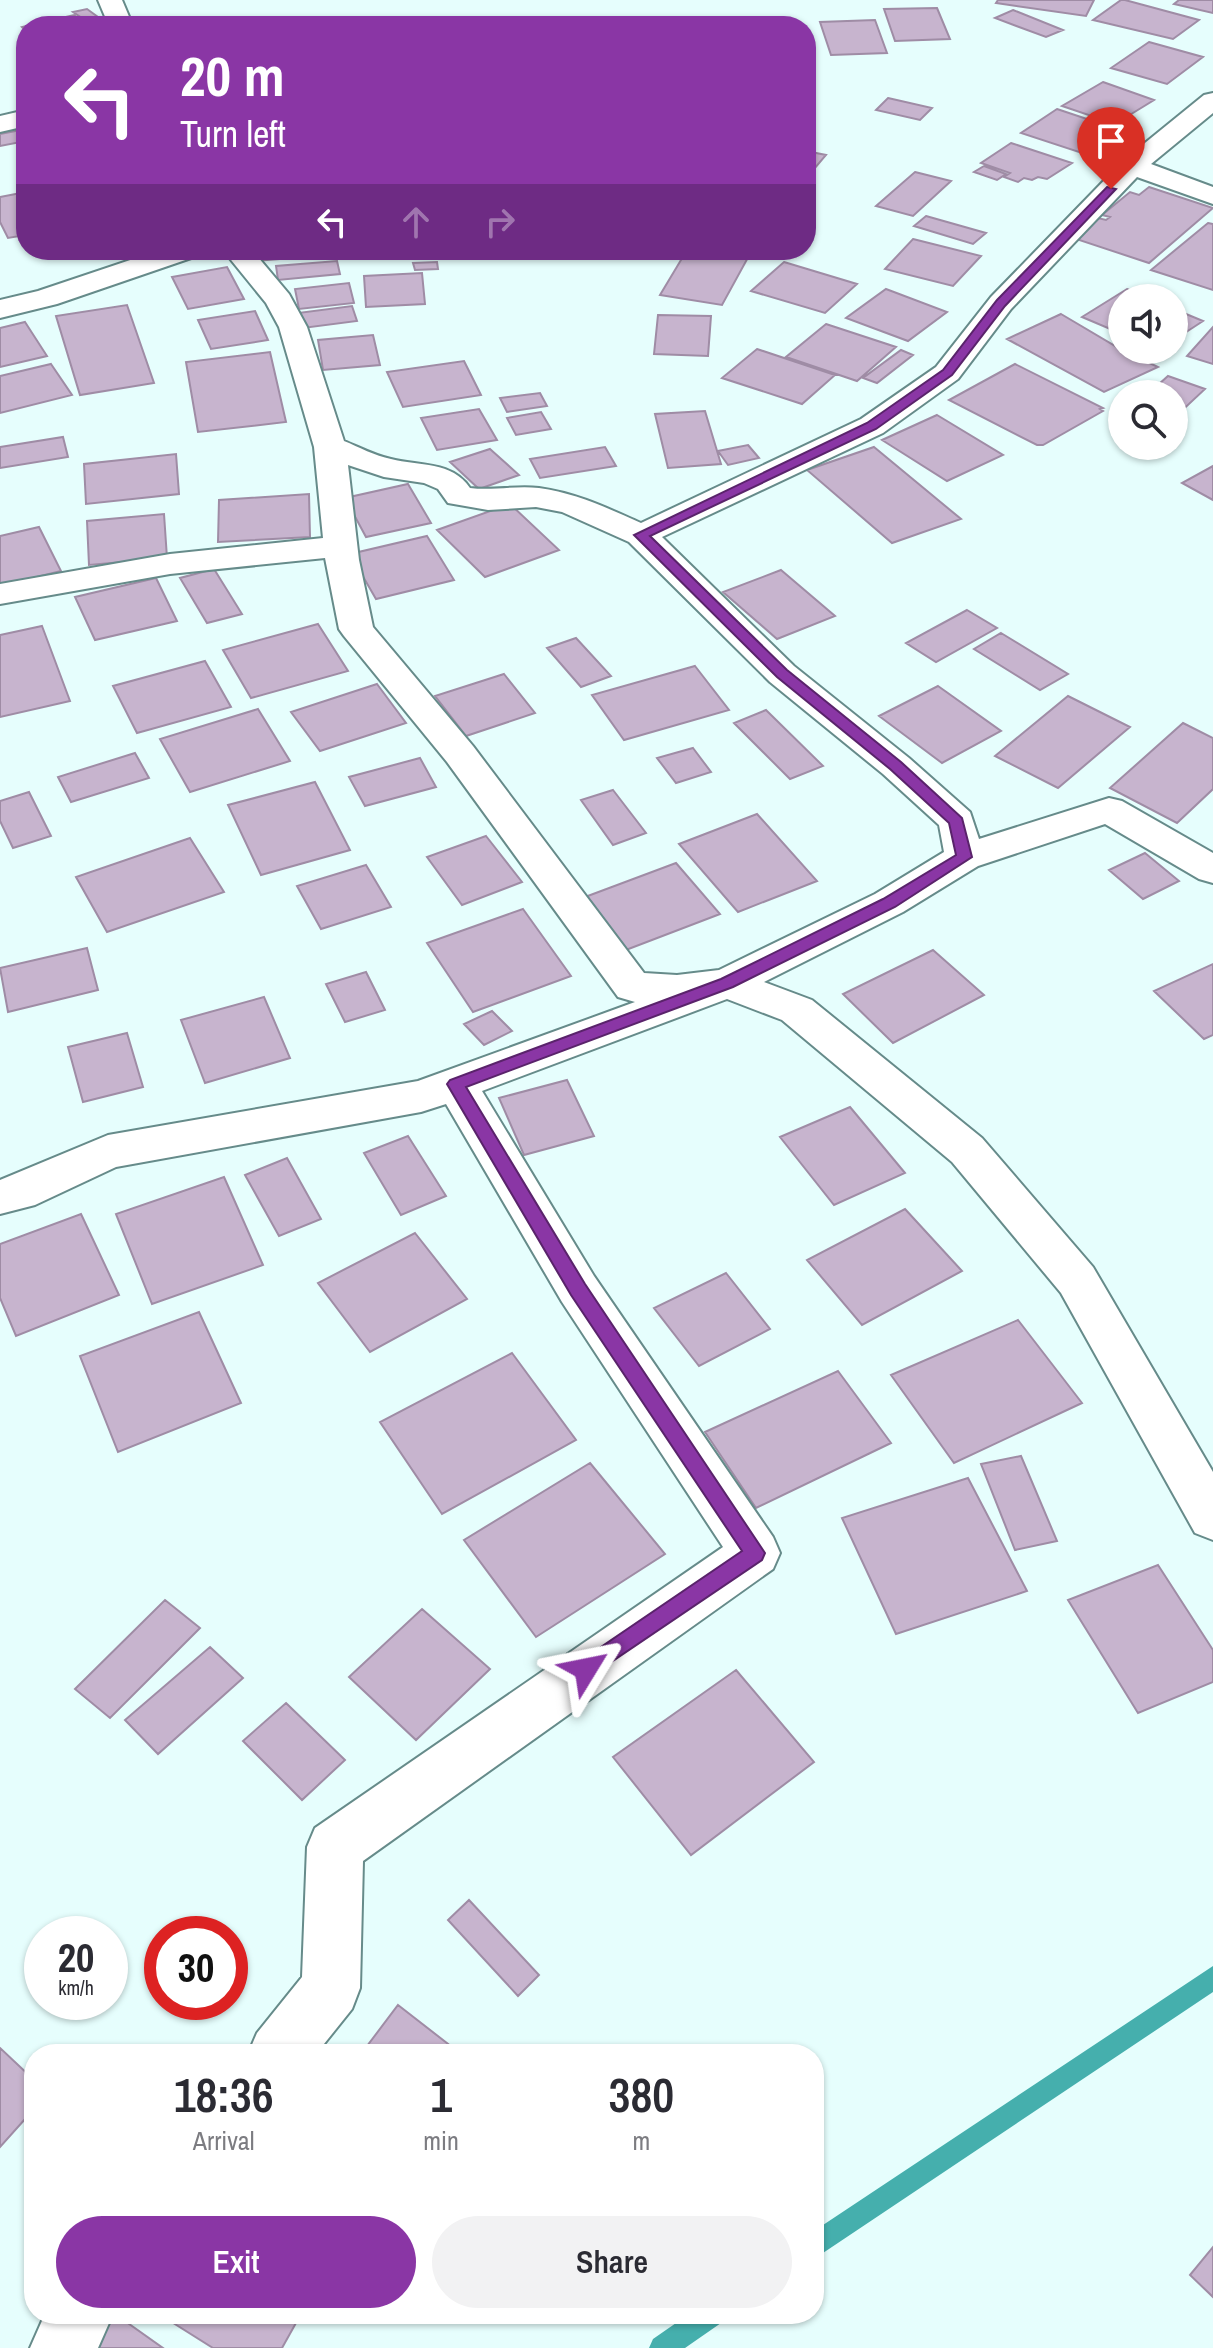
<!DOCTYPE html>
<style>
body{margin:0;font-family:"Archivo Narrow",sans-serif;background:#f2f2f3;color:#2b2b33;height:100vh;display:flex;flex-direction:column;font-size:30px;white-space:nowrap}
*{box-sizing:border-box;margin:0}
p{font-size:26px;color:#7c7c81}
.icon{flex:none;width:44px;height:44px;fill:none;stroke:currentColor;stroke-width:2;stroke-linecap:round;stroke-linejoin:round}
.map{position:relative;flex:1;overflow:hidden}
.sheet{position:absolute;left:24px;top:2044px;width:800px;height:280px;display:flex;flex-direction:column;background:#fff;border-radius:32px;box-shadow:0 2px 6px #0004}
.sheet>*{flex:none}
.guide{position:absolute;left:16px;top:16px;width:800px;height:244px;border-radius:32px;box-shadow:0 2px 6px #0004;background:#8a36a5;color:#fff;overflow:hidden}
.tools{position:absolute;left:1108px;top:284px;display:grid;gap:16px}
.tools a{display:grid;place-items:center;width:80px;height:80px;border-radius:50%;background:#fff;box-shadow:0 2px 6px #0004;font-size:40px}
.speed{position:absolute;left:24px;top:1916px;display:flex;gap:16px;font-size:40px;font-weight:700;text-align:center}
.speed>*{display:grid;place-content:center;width:104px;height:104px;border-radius:50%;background:#fff;box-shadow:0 2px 6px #0004;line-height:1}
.speed small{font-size:20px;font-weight:400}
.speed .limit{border:12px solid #d22;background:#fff;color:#111}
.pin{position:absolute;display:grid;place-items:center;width:68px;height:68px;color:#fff;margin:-82px -34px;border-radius:50% 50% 50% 0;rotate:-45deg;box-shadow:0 0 8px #0007}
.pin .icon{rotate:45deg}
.me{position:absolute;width:88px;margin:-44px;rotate:55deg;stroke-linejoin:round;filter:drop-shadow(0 0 6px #0008)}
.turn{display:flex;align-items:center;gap:28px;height:168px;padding:0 32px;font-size:36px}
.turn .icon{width:104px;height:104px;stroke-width:2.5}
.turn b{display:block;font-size:56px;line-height:68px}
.lanes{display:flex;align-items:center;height:76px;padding:0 32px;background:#0003;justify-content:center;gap:40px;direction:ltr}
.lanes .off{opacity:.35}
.eta{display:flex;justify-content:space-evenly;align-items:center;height:136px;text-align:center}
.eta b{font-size:48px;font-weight:600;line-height:56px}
.button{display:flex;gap:16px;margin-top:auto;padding:16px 32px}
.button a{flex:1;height:92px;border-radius:48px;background:#8a36a5;color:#fff;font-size:32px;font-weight:600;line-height:92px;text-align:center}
.button a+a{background:#f2f2f3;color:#2b2b33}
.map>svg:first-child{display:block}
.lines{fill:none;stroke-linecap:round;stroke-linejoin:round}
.stream{fill:#45afad;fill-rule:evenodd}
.building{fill:#c7b4ce;stroke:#9f8ca5;stroke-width:2}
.street-casing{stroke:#668b8a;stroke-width:4}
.street{fill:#fff;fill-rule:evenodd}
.route{fill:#8a36a5;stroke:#5a236b;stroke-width:2}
</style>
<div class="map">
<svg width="1213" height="2348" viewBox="0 0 1213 2348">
<rect width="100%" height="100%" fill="#e6fefd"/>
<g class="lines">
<path class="stream" d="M1213,1966V1992L814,2259V2231Z
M689,2314H725L721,2323L685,2348H649L653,2339Z"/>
</g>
<path class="building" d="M998,0H1094L1086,16L996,3Z
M1121,0H1125L1199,20L1173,39L1093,20Z
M1179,0H1213V13L1174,4Z
M937,8L950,39L895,41L884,9Z
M87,9L98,17L85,20L73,12Z
M1013,10L1063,30L1046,37L995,18Z
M74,15L87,26H26V31L22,27Z
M875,20L887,53L831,55L820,22Z
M1149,42L1203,57L1167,84L1111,68Z
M1103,82L1154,100L1115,124L1062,106Z
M888,98L932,108L920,120L876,110Z
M1057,109L1123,131L1088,155L1021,133Z
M26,129V141L0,146V134Z
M1011,143L1072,163L1047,179L1038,177L1032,180L1024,178L1018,182L1004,177L1010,173L981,163Z
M806,151L826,155L809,175H806Z
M984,166L1006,174L997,180L974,172Z
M915,172L951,181L913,216L876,206Z
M1149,187L1213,208L1149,263L1073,238L1098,218L1106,220L1110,217L1102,215L1130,192L1139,195Z
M26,192V235L8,238L0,222V197Z
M926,216L986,233L973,244L914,226Z
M1208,223L1213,224V290L1151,270Z
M913,239L981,256L953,286L885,269Z
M253,250H279V259L254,261Z
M687,250L751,252L722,305L660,295Z
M337,261L340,274L278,280L276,266Z
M437,262L438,269L415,270L413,263Z
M784,262L857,284L825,313L751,291Z
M227,267L244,299L188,309L172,277Z
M422,273L425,304L366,307L364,276Z
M349,283L354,303L299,309L295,289Z
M886,289L947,312L908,341L846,318Z
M1127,289L1148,298H1122V334L1082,317Z
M127,305L154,383L80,395L56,316Z
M352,306L357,321L303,328L298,313Z
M1174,309L1203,321L1174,340Z
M255,311L268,340L211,349L198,320Z
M1061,314L1122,350L1158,367L1104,392L1007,339Z
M658,315L711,316L708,356L654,354Z
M25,322L47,356L0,367V328Z
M826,324L896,347L857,381L786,357Z
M1213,327V364L1187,356Z
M373,335L380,365L323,370L318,340Z
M757,349L835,375L802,404L722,378Z
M901,350L913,355L877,383L863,378Z
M270,352L286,422L198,432L186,362Z
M464,361L481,395L403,407L387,372Z
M51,364L72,395L0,413V376Z
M1015,364L1103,408L1100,409L1103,411L1043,445H1037L949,400Z
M1168,376L1205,389L1174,418V394H1148Z
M540,393L547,406L507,412L500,398Z
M479,409L497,440L437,450L421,418Z
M705,411L721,464L668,468L655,414Z
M541,412L551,429L516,435L507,418Z
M937,415L1003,455L947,481L882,440Z
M63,437L68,457L0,468V447Z
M748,445L759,458L728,465L718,451Z
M605,447L616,466L540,478L530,459Z
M874,447L961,519L892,543L807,470Z
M490,449L519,475L479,489L450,462Z
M176,454L179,494L86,504L84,464Z
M1213,466V500L1182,483Z
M408,484L431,523L366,537L345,498Z
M309,494L310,537L218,542L219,500Z
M510,504L559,550L485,577L437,530Z
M164,514L167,558L89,565L87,521Z
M39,527L61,571L0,586V536Z
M427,536L454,580L376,599L350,554Z
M214,569L242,614L207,623L180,578Z
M781,570L835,616L777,639L723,592Z
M156,578L177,621L95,640L75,597Z
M967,610L997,628L936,662L906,643Z
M318,624L348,671L251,698L223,650Z
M42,626L70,701L0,717V635Z
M1001,633L1068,674L1040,690L974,649Z
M576,638L611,676L581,687L547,648Z
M205,661L231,707L137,733L113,686Z
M695,666L729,710L624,740L592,695Z
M504,674L535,713L466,736L435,696Z
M377,684L406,723L320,751L291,712Z
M938,686L1001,731L942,763L879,716Z
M1068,696L1130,727L1058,788L995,756Z
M258,709L290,761L190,792L160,739Z
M766,710L823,766L790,779L734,723Z
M1183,723L1213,738V789L1177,823L1110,788Z
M693,748L711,772L676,783L657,758Z
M135,753L149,778L71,802L58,777Z
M420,758L436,787L365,806L349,777Z
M315,782L350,850L261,875L228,805Z
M613,790L646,833L613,845L581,800Z
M29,792L51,836L13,848L0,821V801Z
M757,814L817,881L738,912L679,844Z
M486,836L522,882L462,905L427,857Z
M190,838L224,892L107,932L76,877Z
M1145,853L1179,881L1143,899L1109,870Z
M676,863L720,914L618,953L577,900Z
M366,865L391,907L321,929L297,886Z
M523,909L571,976L473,1012L427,943Z
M87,948L98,990L8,1012L0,968Z
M933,950L984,995L893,1043L843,994Z
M1213,964V1035L1204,1039L1154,991Z
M366,972L385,1010L345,1022L326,984Z
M264,997L290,1058L205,1083L181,1020Z
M492,1011L512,1031L484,1045L464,1024Z
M127,1033L143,1087L83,1102L68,1047Z
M567,1080L594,1136L524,1155L499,1098Z
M850,1107L905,1173L834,1205L780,1137Z
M408,1136L446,1196L401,1215L364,1153Z
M287,1158L321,1219L279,1236L245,1175Z
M224,1177L263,1265L152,1304L116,1214Z
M905,1209L962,1271L862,1325L807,1260Z
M81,1214L119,1295L16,1336L0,1298V1244Z
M415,1233L467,1299L370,1352L318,1283Z
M726,1273L770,1329L699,1366L654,1308Z
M199,1312L241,1403L118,1452L80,1356Z
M1018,1320L1082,1403L954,1463L891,1375Z
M512,1353L576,1440L442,1514L380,1422Z
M838,1371L891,1443L756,1508L705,1432Z
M1021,1456L1057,1541L1015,1550L981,1464Z
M590,1463L665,1554L536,1637L464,1540Z
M968,1478L1027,1591L896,1634L842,1518Z
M1158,1565L1213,1650V1682L1138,1713L1068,1600Z
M165,1600L200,1628L110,1718L75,1689Z
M422,1609L490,1669L416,1740L349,1677Z
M210,1647L243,1678L158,1754L125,1720Z
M736,1670L814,1762L691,1855L613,1757Z
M286,1703L345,1760L302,1800L243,1741Z
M469,1900L539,1975L518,1996L448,1920Z
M398,2005L461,2054H361Z
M0,2048L34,2080V2109L0,2147Z
M1213,2247V2297L1190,2275Z
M105,2314H115L163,2348H83Z
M159,2314H301L282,2348H213Z"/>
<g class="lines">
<g class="street-casing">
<path id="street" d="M98,0H122L133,26H109Z
M1213,93V113L1151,164L1213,187V204L1137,177L1011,309L958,379L883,433L662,537L794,666L909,758L970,812L979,839L1109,798L1122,801L1213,853V883L1199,879L1105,824L978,866L903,912L764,982L812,1000L982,1138L1093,1267L1213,1472V1540L1195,1533L1061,1293L952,1162L782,1020L727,999L482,1091L594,1276L773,1537L780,1553L773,1569L363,1861L360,1988L352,2009L316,2054H248L257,2033L302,1977L307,1847L315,1828L723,1547L562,1302L446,1104L421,1112L116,1167L35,1205L0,1214V1180L108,1135L418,1081L635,1002L618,997L447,762L344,636L339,629L325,558L170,574L0,604V584L170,554L323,538L314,447L279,327L266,303L223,250H252L289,294L307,327L344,441C359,447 375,456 391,459C419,466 452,461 470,488C493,491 516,485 539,488C576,493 607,508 641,523L861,419L936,367L991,297L1124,160L1204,95ZM348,465L384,477L424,483L438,489L448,503L488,510L536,507L562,512L629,542L770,682L883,774L939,825L944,852L875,894L719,970L677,975L644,973L473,746L373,627L359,560Z
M26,110V126L0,132V116Z
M160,250H201L197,256L57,304L0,318V300L38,291Z
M45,2314H113L98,2348H30Z"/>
</g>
<use href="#street" class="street"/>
</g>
<path class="route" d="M1107,187L1116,189L1005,306L952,375L876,429L650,536L787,670L901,762L962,818L972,857L895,907L733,987L466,1087L585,1284L765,1553L762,1560L586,1679L579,1676L575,1669L579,1662L742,1551L571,1295L447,1084L450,1080L721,979L883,899L956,855L949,823L890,769L777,677L634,535L867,423L943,370L997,300Z"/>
</svg>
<div class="tools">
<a><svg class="icon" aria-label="sound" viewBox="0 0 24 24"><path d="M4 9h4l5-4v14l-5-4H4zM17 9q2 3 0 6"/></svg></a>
<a><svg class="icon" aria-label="search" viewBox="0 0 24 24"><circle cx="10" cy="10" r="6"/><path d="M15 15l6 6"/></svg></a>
</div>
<div class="speed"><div>20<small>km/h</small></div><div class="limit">30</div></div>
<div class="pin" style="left:1111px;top:189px;background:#d93025"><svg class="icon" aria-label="arrive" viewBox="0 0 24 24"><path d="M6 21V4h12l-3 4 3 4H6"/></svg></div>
<svg class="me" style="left:586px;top:1669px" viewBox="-20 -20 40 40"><path d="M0-17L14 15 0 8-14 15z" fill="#8a36a5" stroke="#fff" stroke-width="4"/></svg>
<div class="guide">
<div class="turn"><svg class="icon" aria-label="left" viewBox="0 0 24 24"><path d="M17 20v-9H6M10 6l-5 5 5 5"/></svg><div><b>20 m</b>Turn left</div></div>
<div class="lanes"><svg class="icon" aria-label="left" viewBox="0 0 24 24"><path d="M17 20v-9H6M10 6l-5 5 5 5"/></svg><svg class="icon off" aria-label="ahead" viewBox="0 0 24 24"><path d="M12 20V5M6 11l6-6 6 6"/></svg><svg class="icon off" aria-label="right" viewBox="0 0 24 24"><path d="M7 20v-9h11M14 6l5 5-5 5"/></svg></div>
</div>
<section class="sheet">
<div class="eta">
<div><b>18:36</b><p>Arrival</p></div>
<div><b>1</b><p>min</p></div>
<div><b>380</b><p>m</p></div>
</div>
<div class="button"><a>Exit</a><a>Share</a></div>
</section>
</div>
